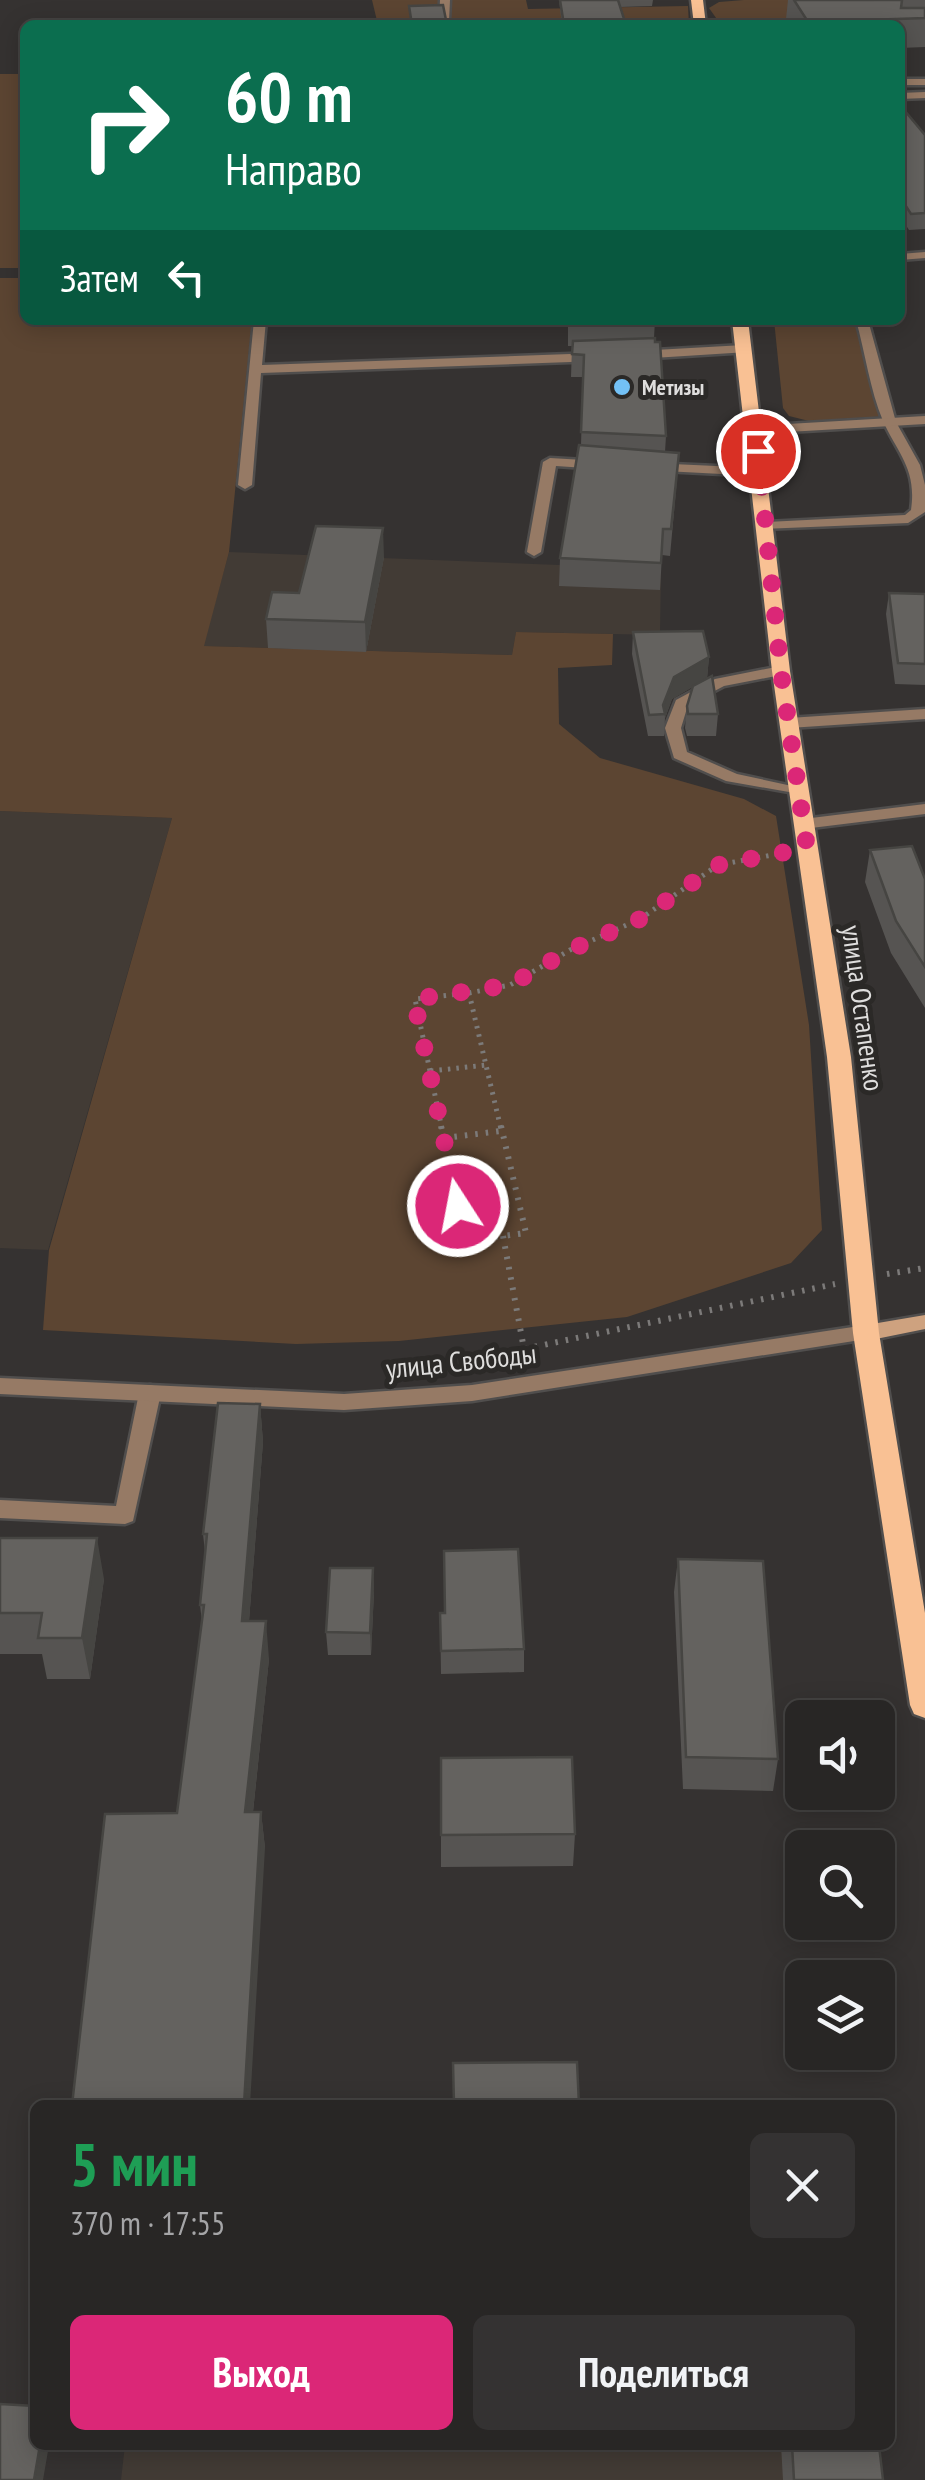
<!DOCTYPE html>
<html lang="ru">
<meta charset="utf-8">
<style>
body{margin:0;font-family:"PT Sans Narrow",sans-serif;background:#343232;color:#f1f3f6;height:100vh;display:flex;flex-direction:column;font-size:38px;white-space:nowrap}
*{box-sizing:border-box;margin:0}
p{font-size:32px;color:#a5a5a7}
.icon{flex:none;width:55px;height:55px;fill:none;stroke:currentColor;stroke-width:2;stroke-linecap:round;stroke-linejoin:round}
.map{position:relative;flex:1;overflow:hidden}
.side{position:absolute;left:30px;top:2100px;width:865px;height:350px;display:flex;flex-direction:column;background:#282625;border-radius:15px;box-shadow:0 5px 25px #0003,0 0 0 2px #444342}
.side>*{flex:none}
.banner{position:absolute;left:20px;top:20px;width:885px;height:305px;border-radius:15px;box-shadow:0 5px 25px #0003,0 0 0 2px #444342;background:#0b6e4f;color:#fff;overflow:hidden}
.tools{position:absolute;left:785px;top:1700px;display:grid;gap:20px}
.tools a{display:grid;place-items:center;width:110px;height:110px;border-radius:15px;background:#282625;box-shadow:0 5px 25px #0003,0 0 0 2px #444342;font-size:50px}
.pin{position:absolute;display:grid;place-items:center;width:85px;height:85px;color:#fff;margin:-42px;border:5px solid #fff;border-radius:50%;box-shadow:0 2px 10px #0007}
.me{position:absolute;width:110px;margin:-55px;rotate:349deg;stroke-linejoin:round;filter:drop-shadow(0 0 8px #0008)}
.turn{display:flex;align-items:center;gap:35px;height:210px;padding:0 40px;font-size:45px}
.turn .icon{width:130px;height:130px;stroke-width:2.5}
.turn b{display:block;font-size:70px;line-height:85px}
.then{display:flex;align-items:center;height:95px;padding:0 40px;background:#0003;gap:20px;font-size:38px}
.round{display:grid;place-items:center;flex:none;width:105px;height:105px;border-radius:15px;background:#343232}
.head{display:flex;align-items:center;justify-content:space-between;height:170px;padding:0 40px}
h1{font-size:60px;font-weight:700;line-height:75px;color:#1e9e55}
.cta{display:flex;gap:20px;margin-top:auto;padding:20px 40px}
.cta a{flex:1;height:115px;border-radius:15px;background:#db2777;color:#fff;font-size:40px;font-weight:700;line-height:115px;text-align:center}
.cta a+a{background:#343232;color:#f1f3f6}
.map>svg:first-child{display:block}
.built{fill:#423b35}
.green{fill:#5c4532}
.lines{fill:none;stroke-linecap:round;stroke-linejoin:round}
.service-casing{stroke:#504e4d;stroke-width:5}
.minor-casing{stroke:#504e4d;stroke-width:5}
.tertiary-casing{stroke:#504e4d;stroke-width:5}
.secondary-casing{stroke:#504e4d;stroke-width:5}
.primary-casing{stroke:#504e4d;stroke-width:5}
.path-far1{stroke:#7c7a79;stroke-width:5;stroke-dasharray:2.5 6;stroke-linecap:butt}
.path{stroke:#7c7a79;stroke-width:6;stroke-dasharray:2.5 8;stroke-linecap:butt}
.service{fill:#967a65;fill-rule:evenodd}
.minor{fill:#967a65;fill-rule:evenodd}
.tertiary{fill:#967a65;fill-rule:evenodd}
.secondary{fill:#cea27f;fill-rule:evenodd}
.primary{fill:#f9c194;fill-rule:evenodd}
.wall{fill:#565452}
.shaded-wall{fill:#464542}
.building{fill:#64625f;stroke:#464542;stroke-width:2.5}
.route{stroke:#db2777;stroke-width:18;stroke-dasharray:0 32.4}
.poi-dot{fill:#73c1f6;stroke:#2b2927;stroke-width:4}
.labels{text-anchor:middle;stroke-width:10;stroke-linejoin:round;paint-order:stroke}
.far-poi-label{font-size:22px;font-weight:bold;fill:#dfdedd;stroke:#2b2927;text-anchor:start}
.street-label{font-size:28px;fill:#dfdedd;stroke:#2b2927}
</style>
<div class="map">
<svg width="925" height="2480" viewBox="0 0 925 2480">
<rect width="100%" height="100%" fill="#353231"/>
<path class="built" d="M229,552L661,569L660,635L516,632L512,655L203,646Z
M0,811L172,818L48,1250L0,1248Z
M125,2445H866L869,2480H121Z"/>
<path class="green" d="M372,0H526L528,9L688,6L689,25H378Z
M744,0H806L787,20L789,25H721L709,8L719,2Z
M0,74H25V268H0Z
M0,278H25V320H252L229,552L204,646L512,655L516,632L613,634L612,665L558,668L559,724L600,758L744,799L776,816L809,1025L822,1230L791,1263L627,1317L399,1341L296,1344L43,1330L49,1250L172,818L0,811Z
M774,320H860L888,416L809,421L789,416L783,408Z"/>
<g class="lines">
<g class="service-casing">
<path id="service" d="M440,0H450L449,21L444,24L439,21Z
M900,79H925V85H900Z
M254,320H266L262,365L598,353L604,357L598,361L261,373L252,485L245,489L238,485Z
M856,320H868L896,422L920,465L925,485V512L908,523L762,529L760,526L767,522L905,515L911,510C917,469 898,454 883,421C870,390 865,352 856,320Z
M744,345L748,346V352L637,359L631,355L637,351Z
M550,458L601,461L608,465L601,469L556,466L541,552L534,556L527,552L543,462Z
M650,463L760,468L767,472L760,476L645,470L643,467Z
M781,666L789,671L786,674L724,686L688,705L681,728L687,752L737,774L806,789V795L726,781L674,758L665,728L676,700L715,679Z
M925,709V719L789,728L781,723L789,718Z
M150,1385L158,1387L161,1393L133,1521L125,1524L0,1518V1500L116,1506L139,1393L142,1387Z"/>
</g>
<g class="minor-casing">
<path id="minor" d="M925,252V258L900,260V254Z
M925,416V424L755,434L749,430L755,426Z
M925,804V814L803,829L795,824L803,819Z"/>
</g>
<g class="tertiary-casing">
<path id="tertiary" d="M925,92V98L900,99V93Z
M866,1325L873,1328L876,1333L873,1338L472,1401L344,1410L0,1394V1378L344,1394L472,1385Z"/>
</g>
<g class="secondary-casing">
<path id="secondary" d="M925,1315V1329L866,1341L859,1338L856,1333L859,1328L866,1325Z"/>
</g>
<g class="primary-casing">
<path id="primary" d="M691,0H703L706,25H694Z
M732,320H748L790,671L851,1057L879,1333L925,1613V1718L914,1714L910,1705L853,1333L827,1057L772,671Z"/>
</g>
<path class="path-far1" d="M469,993L510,985L570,950L640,919L718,865L783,853
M431,1071L486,1065
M442,1129L415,999L469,993L501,1129"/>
<path class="path" d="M441,1126L465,1240L503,1236
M501,1126L526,1233L503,1236
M444,1138L501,1131
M503,1236L524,1349L835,1284
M887,1274L925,1268"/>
<use href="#service" class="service"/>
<use href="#minor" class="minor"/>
<use href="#tertiary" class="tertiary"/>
<use href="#secondary" class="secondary"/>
<use href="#primary" class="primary"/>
</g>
<path class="wall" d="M559,0H653L652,6L620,7L626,25H562Z
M788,0H925V47L900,48V25H789L786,19Z
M900,105L925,135V229L909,230L900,216Z
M568,320H655L654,338L666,436L665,452L677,479L670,556L662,555L660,590L559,586L560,558L581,445L583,377H571L572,346H568Z
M384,557L366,652L268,648L266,619Z
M889,593L925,594V685L895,684L886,614Z
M633,632L709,657L707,678L718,714L716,736H687L685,728L687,706L692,687L672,699L665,718L664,736H648L632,654Z
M870,850L925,879V1008L891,953L865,882Z
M260,1404L263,1442L249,1621L269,1659L253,1812H261L265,1848L177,1813L202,1622L200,1605L205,1552L203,1534Z
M0,1538L104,1579L90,1679H47L42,1654H0Z
M678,1559L778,1759L773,1791L683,1789L674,1592Z
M373,1568L374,1591L371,1655H328L326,1632Z
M440,1613L524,1649V1672L441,1674Z
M441,1758L575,1834L573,1866L441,1867Z
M781,2445H879L883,2480H783Z"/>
<path class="shaded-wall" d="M383,528L384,557L366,652L365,622Z
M709,657L707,679L672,699L665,718L663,705L674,677Z
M260,1404L263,1442L246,1659L242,1621Z
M97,1538L104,1579L90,1679L82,1638Z
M373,1568L374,1591L371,1655L370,1633Z
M266,1621L269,1659L249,1849L245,1812Z
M261,1812L265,1848L250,2105H244Z
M40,2445H49L43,2480H34Z"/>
<path class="building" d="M560,0H618L626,25H564Z
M794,0H902L901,8H925V18L840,21L843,25H810Z
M443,5L447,25H412L409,6Z
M900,105L925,135V213L911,214L900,197Z
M655,338V342H660L666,436L581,432L584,355L572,354L573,341Z
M579,445L679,453L671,529H663L661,563L560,558Z
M316,526L383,528L365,622L266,619L272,592L299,593Z
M889,593L925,594V664L898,663Z
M703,631L709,657L674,677L663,705L665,714L649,715L633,632Z
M712,676L718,714H688L687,706L693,686Z
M912,846L925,879V967L896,921L870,850Z
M218,1403L260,1404L242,1621H266L245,1812H261L244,2105H72L105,1814L177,1813L204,1605H200L207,1534H203Z
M0,1538H97L82,1638H38L42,1613H0Z
M518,1549L524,1649L441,1651L440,1613H445L444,1551Z
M678,1559L763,1561L778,1759L686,1757Z
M330,1568H373L370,1633L326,1632Z
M572,1757L575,1834L441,1835V1758Z
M577,2062L579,2105H454L453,2063Z
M0,2404L35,2406V2445H40L34,2480H0Z
M792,2445H879L883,2480H794Z"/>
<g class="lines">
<path class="route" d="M458,1206L414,999L510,985L570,950L640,919L718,865L807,848L781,672L758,451"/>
</g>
<circle class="poi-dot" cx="622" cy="387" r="10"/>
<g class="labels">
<g class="far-poi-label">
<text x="642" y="395">Метизы</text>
</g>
<g class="street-label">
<text transform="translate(863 1008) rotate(82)" y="10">улица Остапенко</text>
<text transform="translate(461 1361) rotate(-6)" y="10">улица Свободы</text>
</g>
</g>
</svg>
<div class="tools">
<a><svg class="icon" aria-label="sound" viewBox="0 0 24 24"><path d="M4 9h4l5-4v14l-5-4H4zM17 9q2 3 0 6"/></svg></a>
<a><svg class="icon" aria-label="search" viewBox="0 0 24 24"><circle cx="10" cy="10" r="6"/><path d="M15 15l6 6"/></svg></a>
<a><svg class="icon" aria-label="layers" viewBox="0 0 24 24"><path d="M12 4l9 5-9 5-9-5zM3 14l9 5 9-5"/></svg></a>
</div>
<div class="pin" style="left:758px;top:451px;background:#d93025"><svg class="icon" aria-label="arrive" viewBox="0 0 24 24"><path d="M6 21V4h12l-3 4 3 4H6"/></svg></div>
<svg class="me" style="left:458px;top:1206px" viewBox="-20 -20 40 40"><circle r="17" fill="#db2777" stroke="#fff" stroke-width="3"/><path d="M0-11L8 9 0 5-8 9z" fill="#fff"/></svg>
<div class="banner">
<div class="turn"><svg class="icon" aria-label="right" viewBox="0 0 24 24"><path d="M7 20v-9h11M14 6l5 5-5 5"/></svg><div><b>60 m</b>Направо</div></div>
<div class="then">Затем<svg class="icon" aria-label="left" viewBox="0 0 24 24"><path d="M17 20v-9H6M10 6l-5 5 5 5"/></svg></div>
</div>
<section class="side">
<div class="head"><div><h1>5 мин</h1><p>370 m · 17:55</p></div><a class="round"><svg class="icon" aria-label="close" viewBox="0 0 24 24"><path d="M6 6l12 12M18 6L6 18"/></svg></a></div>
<div class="cta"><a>Выход</a><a>Поделиться</a></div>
</section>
</div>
